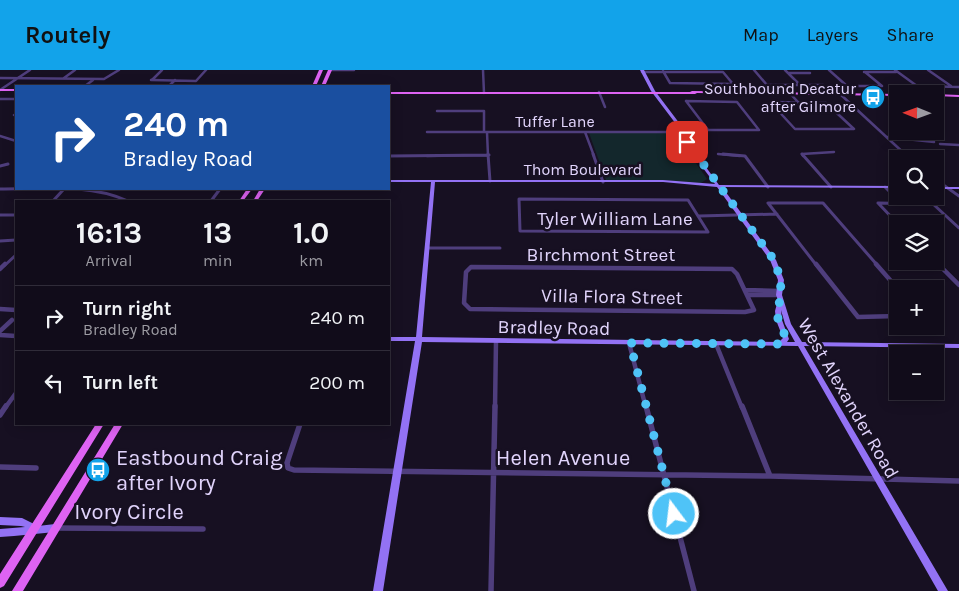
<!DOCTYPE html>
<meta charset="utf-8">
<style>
body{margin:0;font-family:Karla,sans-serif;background:#1e1a27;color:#f1f3f6;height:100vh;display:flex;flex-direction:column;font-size:19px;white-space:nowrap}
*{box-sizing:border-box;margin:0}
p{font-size:16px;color:#9c9ba2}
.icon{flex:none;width:28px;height:28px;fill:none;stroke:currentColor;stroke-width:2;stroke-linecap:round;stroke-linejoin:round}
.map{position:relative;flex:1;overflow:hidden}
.drawer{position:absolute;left:15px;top:130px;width:375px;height:225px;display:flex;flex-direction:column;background:#110c1a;border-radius:0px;box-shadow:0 2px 12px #0003,0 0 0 1px #302c39}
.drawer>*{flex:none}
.banner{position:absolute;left:15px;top:15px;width:375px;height:105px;border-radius:0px;box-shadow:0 2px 12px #0003,0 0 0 1px #302c39;background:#1a4fa0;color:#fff;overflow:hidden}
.needle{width:32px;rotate:271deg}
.buttons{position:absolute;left:889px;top:15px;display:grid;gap:10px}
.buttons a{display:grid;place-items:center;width:55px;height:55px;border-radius:0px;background:#110c1a;box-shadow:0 2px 12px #0003,0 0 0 1px #302c39;font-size:25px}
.pin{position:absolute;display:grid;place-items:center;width:42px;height:42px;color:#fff;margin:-21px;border-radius:10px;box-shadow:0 2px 8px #0006}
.me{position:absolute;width:55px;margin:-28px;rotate:345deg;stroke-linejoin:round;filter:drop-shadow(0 0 4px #0008)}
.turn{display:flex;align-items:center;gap:18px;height:105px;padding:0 25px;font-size:22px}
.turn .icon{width:65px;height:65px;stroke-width:2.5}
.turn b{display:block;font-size:35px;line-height:42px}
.eta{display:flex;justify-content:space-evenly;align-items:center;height:85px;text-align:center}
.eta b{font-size:30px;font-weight:700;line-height:35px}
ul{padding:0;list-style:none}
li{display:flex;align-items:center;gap:15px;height:65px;padding:0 25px;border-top:1px solid #302c39}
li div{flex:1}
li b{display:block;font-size:19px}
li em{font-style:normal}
header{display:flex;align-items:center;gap:30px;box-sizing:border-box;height:70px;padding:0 25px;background:#12a3ea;color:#111}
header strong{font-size:24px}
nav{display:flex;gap:28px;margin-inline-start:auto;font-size:18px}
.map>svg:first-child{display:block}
.green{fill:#13272c}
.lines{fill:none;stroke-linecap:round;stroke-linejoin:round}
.street-far3{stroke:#4f3e7d;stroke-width:2.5}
.street-far2{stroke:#4f3e7d;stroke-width:3}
.street-far1{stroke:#4f3e7d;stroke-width:4.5}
.street{stroke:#4f3e7d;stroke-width:5.5}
.secondary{fill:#9372f4;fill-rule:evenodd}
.primary{fill:#de63f3;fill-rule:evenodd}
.route{stroke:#4fc3f7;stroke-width:9;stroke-dasharray:0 16.2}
.labels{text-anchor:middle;stroke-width:5;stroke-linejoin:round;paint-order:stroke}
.far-poi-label{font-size:16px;fill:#e1d4fc;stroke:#171022;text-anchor:end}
.far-street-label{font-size:16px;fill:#e1d4fc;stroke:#171022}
.street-label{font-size:19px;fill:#e1d4fc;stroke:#171022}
.near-poi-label{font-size:22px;fill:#e1d4fc;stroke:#171022;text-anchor:start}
.near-street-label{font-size:22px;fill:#e1d4fc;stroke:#171022}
</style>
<header>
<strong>Routely</strong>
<nav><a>Map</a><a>Layers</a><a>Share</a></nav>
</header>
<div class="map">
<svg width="959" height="521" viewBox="0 0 959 521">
<rect width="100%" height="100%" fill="#171022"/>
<path class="green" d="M589,63H675L707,109L701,113L661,110H606Z"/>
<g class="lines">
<path class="street-far3" d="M330,0H354
M483,0L484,23
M754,0L767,15H823
M785,0L800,15
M829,0L847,16H882
M895,0L928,24
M928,0L951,16
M663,1L670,13L733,14
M642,2H723L733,14
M864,2H896
M865,2L882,16
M788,3H810
M0,8L104,9L119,0
M64,8L75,0
M151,10L196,11L206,0
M152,10L162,0
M782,15L798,32
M85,16L93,10
M169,16L175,10
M918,16L959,17
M0,20L30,0
M599,22L605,37
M840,24L907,86
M0,29H16
M686,31L708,60H759
M686,31L737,32L759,60
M776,32L826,33L854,59H795L772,34Z
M437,41H484V62
M935,44L942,50
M14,45L16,44
M427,62H684
M487,62L488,86
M585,62L594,86
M0,66L16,71
M887,67L934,72
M940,74L959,75
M718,84L740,86
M427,86L489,85
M803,86L802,84L834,82"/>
<path class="street-far2" d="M488,84L490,111
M593,84L603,112
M723,84L745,86L768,117
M802,84L831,117
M906,84L911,89
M389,86L489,85
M0,96L8,94
M935,109L959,126
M885,117L901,133
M0,119C43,119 88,113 128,131
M519,129L688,130L708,162L520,161Z
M53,131L63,120
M211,131L220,119
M768,133L817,196
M768,133H823L878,196
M878,133L933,134L959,158
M878,133L898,154
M0,145H16
M699,146L777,144
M0,171L16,170
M428,178H500
M935,191L940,196
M4,196L16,185"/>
<path class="street-far1" d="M816,194L858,247L898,246
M876,194L898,219
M938,194L959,215
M471,197L732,199L737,204L754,240L745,242L470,239L464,233L466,202Z
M0,199L5,194
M745,220L779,221
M747,225H779
M0,239L16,240
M0,261L12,250
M0,265L16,266
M629,273L646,338
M716,274L742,338
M5,338L16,323
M495,338L496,271"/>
<path class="street" d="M646,336L694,521
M742,336L770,406
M0,345L6,336
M300,354L287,393L288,398L294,400L770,406L959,411
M0,397L36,398
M55,458L203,459
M491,521L495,336"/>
<path class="secondary" d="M640,0H644L655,21L686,62L692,78L719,115L898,116V118L722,117L776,190L784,210L782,225L791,254L802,272L959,274V278L804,276L948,521H938L798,276L422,272L383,521H373L415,271H389V267H416L431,112H389V110H663L715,114L688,78L682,62L651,21ZM435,112H663L717,117L770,190L778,210L776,225L778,230L775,241L776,250L783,268L779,272L422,267ZM781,240L785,254L795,272H787L789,269L782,250Z
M935,117H959V119H935Z
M0,447L22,448L38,456L55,454L58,455L59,458L58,461L55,462L14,466L0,467V459L25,457L21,456L0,455Z"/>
<path class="primary" d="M319,0H323L316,16H312Z
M328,0H332L325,16H321Z
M0,19H16V21H0Z
M692,21L898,24V26L697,23L695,24H389V22H690Z
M935,24L959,25V27L935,26Z
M247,119H252L243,131H239Z
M260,119H265L257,131H253Z
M96,354H104L4,516L0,518V504Z
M115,354H123L23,521H12Z"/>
</g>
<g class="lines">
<path class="route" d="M674,444L630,273L780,274L786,268L778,249L777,238L780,231L781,210L774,190L687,72"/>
</g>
<defs>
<g id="bus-disc" transform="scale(1.25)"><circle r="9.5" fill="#12a3ea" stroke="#171022"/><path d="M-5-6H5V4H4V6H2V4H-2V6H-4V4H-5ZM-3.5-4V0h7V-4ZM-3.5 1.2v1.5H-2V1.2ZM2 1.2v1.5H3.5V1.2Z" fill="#fff"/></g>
</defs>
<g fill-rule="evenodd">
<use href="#bus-disc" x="873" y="27"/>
<use href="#bus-disc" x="98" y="400"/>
</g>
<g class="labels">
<g class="far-poi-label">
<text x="856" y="24">Southbound Decatur<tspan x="856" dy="18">after Gilmore</tspan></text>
</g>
<g class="far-street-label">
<text x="555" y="57">Tuffer Lane</text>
<text x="583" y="105">Thom Boulevard</text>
</g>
<g class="street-label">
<text x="615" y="155">Tyler William Lane</text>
<text x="601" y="191">Birchmont Street</text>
<text transform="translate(612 226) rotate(1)" y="7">Villa Flora Street</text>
<text transform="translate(554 257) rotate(1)" y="7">Bradley Road</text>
<text transform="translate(849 328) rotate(60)" y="7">West Alexander Road</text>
</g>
<g class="near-poi-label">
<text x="116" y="395">Eastbound Craig<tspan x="116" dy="25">after Ivory</tspan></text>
</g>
<g class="near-street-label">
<text x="563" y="395">Helen Avenue</text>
<text x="129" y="449">Ivory Circle</text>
</g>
</g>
</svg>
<div class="buttons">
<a><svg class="needle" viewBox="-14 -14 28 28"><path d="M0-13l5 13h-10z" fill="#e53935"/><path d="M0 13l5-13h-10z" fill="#9c9ba2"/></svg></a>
<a><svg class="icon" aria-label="search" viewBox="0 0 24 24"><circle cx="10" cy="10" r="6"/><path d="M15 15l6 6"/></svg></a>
<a><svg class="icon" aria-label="layers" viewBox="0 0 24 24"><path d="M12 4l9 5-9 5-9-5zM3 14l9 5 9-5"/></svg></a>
<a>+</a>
<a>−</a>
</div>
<div class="pin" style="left:687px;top:72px;background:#d93025"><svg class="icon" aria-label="arrive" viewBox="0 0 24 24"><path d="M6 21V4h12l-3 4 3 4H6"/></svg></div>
<svg class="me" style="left:674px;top:444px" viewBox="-20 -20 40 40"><circle r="17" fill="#4fc3f7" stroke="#fff" stroke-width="3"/><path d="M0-11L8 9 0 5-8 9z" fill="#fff"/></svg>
<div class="banner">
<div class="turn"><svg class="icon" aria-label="right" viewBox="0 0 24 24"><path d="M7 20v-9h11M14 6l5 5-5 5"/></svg><div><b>240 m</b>Bradley Road</div></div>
</div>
<section class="drawer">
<div class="eta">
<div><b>16:13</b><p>Arrival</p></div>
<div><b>13</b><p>min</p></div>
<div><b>1.0</b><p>km</p></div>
</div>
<ul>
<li><svg class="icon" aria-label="right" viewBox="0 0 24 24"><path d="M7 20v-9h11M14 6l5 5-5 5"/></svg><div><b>Turn right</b><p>Bradley Road</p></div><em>240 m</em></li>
<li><svg class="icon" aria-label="left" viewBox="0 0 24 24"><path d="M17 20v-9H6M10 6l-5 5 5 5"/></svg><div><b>Turn left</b></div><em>200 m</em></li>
</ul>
</section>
</div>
